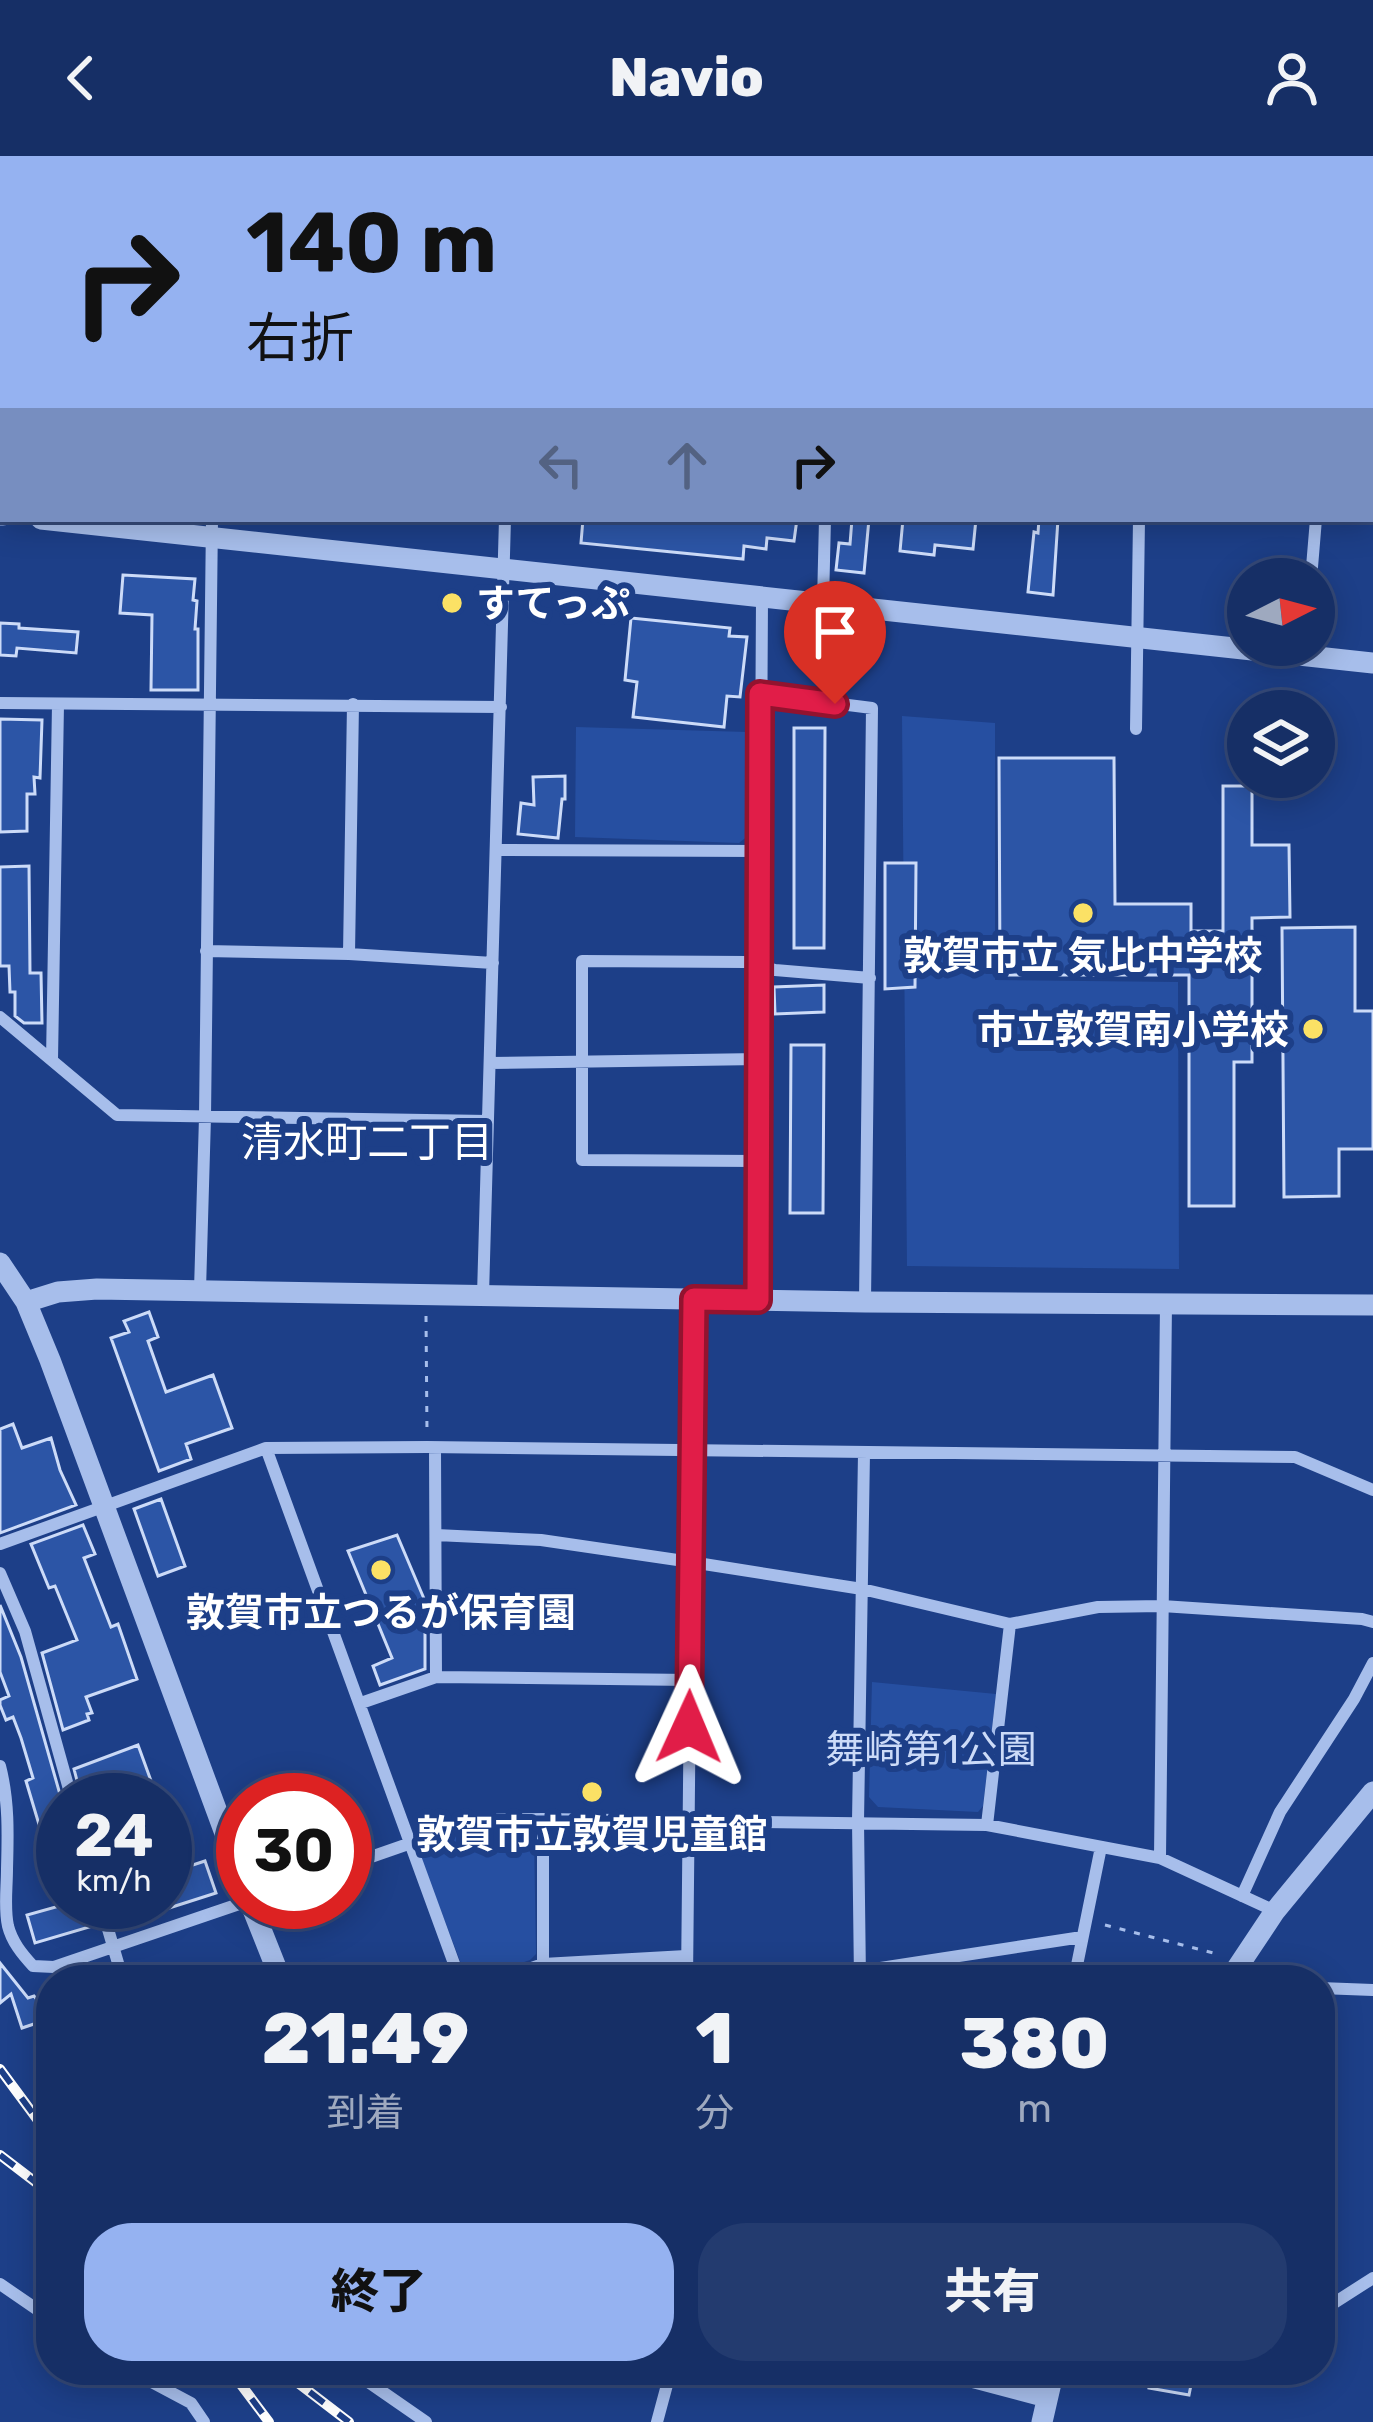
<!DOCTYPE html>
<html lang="ja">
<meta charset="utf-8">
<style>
body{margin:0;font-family:Rubik,"Noto Sans JP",sans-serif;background:#233b6f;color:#f1f3f6;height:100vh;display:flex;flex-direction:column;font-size:45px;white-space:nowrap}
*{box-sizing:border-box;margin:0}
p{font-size:39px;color:#9ea9bf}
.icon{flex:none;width:66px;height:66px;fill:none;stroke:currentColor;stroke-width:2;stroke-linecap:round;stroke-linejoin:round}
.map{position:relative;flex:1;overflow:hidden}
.drawer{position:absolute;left:36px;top:1809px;width:1299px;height:420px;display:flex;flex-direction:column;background:#162f66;border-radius:48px;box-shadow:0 6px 30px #0003,0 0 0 3px #354a7a}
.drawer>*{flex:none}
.hud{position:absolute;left:0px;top:0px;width:1374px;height:366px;box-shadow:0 6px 30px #0003,0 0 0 3px #354a7a;background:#95b2f1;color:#111;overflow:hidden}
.needle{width:78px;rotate:84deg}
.controls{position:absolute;left:1227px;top:402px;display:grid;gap:24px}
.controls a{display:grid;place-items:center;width:108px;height:108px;border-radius:50%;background:#162f66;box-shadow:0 6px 30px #0003,0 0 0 3px #354a7a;font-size:60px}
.speed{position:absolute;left:36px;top:1617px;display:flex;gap:24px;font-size:60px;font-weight:700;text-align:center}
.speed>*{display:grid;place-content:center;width:156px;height:156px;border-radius:50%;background:#162f66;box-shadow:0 6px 30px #0003,0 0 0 3px #354a7a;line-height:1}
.speed small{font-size:30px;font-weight:400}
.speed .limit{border:18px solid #d22;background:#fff;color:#111}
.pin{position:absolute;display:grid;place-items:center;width:102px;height:102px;color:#fff;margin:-123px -51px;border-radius:50% 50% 50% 0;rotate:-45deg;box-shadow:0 0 12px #0007}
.pin .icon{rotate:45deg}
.me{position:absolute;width:132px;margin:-66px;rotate:1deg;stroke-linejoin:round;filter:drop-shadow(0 0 9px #0008)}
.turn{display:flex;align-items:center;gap:42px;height:252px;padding:0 48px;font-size:54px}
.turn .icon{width:156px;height:156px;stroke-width:2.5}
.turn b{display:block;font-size:84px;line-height:102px}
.lanes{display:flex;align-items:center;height:114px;padding:0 48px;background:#0003;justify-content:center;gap:60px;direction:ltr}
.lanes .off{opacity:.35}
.eta{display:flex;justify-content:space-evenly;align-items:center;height:204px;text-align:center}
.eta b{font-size:72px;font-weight:800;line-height:84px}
.cta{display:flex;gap:24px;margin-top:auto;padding:24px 48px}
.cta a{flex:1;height:138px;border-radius:48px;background:#95b2f1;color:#111;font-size:48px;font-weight:800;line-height:138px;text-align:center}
.cta a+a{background:#233b6f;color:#f1f3f6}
header{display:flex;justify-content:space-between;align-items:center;height:156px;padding:0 48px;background:#162f66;font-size:54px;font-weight:800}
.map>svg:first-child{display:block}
.green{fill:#264fa1}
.building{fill:#2c55a6;stroke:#ccdbf8;stroke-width:3}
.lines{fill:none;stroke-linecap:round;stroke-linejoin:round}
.path{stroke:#a7beeb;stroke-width:3;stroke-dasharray:6 9;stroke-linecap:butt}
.minor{stroke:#a7beeb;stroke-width:12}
.tertiary{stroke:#a7beeb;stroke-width:21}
.rail-casing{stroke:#fff;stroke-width:10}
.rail{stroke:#1d3f88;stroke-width:6;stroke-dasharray:18;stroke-linecap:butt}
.route-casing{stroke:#92132f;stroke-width:30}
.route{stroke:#e11d48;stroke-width:21}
.poi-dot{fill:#fbe165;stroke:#1d3f88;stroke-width:4.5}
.labels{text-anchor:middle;stroke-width:12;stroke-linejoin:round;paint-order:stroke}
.poi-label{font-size:39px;font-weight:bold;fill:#fff;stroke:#1d3f88}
.park-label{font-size:39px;fill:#ccdbf8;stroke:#1d3f88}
.neighbourhood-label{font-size:42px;fill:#fff;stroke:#1d3f88}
</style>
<header><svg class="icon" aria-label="back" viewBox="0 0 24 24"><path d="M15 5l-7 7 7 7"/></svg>Navio<svg class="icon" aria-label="person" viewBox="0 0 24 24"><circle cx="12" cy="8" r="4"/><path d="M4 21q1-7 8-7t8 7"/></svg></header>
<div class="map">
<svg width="1373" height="2266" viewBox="0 0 1373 2266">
<rect width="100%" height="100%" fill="#1d3f88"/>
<path class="green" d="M902,560L995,567V824L1178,826L1179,1113L907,1110Z
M576,571L747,576L749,679L739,687L575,681Z
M872,1526L996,1538L983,1650L978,1656L878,1651L869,1641Z
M530,1672L534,1679L536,1798L530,1804L471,1824L465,1818L420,1700L423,1692L477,1673Z"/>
<path class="building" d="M583,363H797L794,385L767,382L766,393L744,390L743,403L581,387Z
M852,363H869L864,417L836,414L839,387L850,388Z
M903,363H976L973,393L935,389L934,399L900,395Z
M1039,363H1058L1053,439L1028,436L1034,376L1038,377Z
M123,419L195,423L193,444L197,445L195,473H198V534H151L152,459L120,457Z
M631,462L730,472L729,480L747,481L740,541L727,540L724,571L633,561L637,526L625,524Z
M0,467L19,468V472L78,476L76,497L17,492L16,500L0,499Z
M0,563L42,564L40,622L34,621L35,638H27V675L0,676Z
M794,572H825L824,792H794Z
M999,602H1114L1115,748H1191V775H1223V630H1252V689H1289L1290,761L1252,762V906H1234V1050H1189V819H1000Z
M565,620V643H562L558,682L518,678L521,647L534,649L533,621Z
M885,707H916L915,831L885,833Z
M29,710L30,817H41L42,867H24L15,860V836H10L9,810H0V711Z
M1355,771V855H1373V993H1339V1040L1284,1041L1282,772Z
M824,829V856L775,858L774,831Z
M791,889H824L823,1057H790Z
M149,1156L158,1181L148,1185L166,1236L213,1219L232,1272L186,1288L191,1303L159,1315L111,1182L129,1176L124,1165Z
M13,1268L22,1292L51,1282L60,1314L76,1349L0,1377V1273Z
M161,1343L185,1410L158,1420L134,1353Z
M83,1369L95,1398L84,1402L111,1471L118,1468L137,1523L86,1541L92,1557L87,1558L89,1564L63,1574L42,1497L77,1484L55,1430L49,1432L31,1388Z
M397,1379L425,1445V1513L380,1529L373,1510L392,1502L348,1395Z
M0,1449L21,1501L63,1649V1732H58L26,1625L33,1622L21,1582L13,1561L6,1564L0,1549V1544L9,1540L0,1516Z
M138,1589L158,1644H82L74,1613Z
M205,1705L216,1737L169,1752L165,1739V1718Z
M62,1746H90L96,1769L35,1787L27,1759L63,1749Z
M0,1807L28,1842L34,1840L51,1861V1910L49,1911L34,1868L22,1872L11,1838L0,1847Z
M1152,2214H1194L1189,2239L1149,2232Z"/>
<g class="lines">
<path class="path" d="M426,1160L427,1277
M1105,1769L1217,1798"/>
<path class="minor" d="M221,3V0
M314,3V0
M512,3V0
M741,3V0
M830,3V0
M982,3V0
M1150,3V0
M1371,47L1373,46
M0,192H3
M1371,293H1373
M1311,423L1316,363
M823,447L825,363
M761,538L872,552L865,1146
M0,547L501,551
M1136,573L1139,363
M496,694L760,695
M206,795L349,798L493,807
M349,798L353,548
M0,861L117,959L488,965
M52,904L58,548
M490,907L759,903
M758,1005L582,1004V805L746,806L775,814L870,822
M200,1134L205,961L212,363
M483,1139L505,363
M758,1144L762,442
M266,1292L460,1824
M435,1293L436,1521
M436,1379L541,1384L691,1406L862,1433L1010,1468L1098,1451L1162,1450L1362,1463L1373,1466
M0,1388L266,1292L427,1291L1295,1301L1373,1334
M0,1417L25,1475L72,1644
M361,1547L436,1521L690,1524
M0,1610C9,1645 8,1678 7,1713C7,1732 4,1752 8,1770C12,1786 22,1798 33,1810L54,1811L245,1746
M543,1663V1808
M987,1669L1010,1468
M1160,1702L1166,1147
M345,1710L477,1664L543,1663L987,1669L1160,1702L1275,1755
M1242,1740L1280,1656L1354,1543L1373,1507
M100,1746L123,1824
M687,1812L861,1815L1082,1781
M1238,1812L1286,1824
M498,1824L543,1808L686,1800
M687,1824L694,1143
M860,1824L858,1665L864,1297
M1074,1824L1101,1691
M1320,1832L1373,1834
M0,2128L51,2163
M1320,2156L1373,2122
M129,2214L191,2247L204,2266
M351,2214L426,2266
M657,2266L671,2214"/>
<path class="tertiary" d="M0,359H3
M41,363L1373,507
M0,1107L26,1146L50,1204L243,1726
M26,1146L58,1136L97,1133L865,1146L1373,1149
M250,1746L281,1824
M1229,1824L1275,1755L1373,1636
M945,2214L1047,2241
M1042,2266L1054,2214"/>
<g class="rail-casing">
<path id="rail" d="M0,1913L51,1982
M0,1999L51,2038
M230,2214L269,2266
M281,2214L349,2266"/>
</g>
<use href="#rail" class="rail"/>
</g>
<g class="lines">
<g class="route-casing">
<path id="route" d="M689,1571L694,1143L758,1144L760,538L835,548"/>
</g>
<use href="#route" class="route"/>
</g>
<g class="poi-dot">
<circle cx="452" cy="447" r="12"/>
<circle cx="1083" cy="757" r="12"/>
<circle cx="1313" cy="873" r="12"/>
<circle cx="381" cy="1414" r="12"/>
<circle cx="592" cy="1636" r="12"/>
</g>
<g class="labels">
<g class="poi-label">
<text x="476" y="461" text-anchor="start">すてっぷ</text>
<text x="1083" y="813">敦賀市立 気比中学校</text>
<text x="1289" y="887" text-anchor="end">市立敦賀南小学校</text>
<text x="381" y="1470">敦賀市立つるが保育園</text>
<text x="592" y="1692">敦賀市立敦賀児童館</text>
</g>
<g class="park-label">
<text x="931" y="1607">舞崎第1公園</text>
</g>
<g class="neighbourhood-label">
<text x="367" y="1001">清水町二丁目</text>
</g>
</g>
</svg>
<div class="controls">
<a><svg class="needle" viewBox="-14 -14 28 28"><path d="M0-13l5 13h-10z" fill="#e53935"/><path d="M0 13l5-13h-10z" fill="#9ea9bf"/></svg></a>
<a><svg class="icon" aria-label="layers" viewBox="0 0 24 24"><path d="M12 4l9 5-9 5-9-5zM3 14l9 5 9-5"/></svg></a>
</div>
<div class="speed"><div>24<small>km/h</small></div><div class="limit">30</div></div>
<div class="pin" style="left:835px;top:548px;background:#d93025"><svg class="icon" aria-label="arrive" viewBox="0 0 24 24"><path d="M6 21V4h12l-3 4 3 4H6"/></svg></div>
<svg class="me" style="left:689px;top:1571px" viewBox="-20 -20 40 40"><path d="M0-17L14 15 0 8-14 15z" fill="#e11d48" stroke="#fff" stroke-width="4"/></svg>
<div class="hud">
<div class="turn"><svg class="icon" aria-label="right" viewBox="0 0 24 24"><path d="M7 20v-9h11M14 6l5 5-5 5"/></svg><div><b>140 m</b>右折</div></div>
<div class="lanes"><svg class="icon off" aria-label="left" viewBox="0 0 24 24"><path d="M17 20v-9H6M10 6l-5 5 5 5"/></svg><svg class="icon off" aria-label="ahead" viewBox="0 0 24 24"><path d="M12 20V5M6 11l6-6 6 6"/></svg><svg class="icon" aria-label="right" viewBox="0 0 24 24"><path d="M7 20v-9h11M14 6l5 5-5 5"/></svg></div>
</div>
<section class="drawer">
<div class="eta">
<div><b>21:49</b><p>到着</p></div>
<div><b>1</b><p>分</p></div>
<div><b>380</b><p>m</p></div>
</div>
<div class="cta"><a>終了</a><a>共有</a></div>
</section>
</div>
